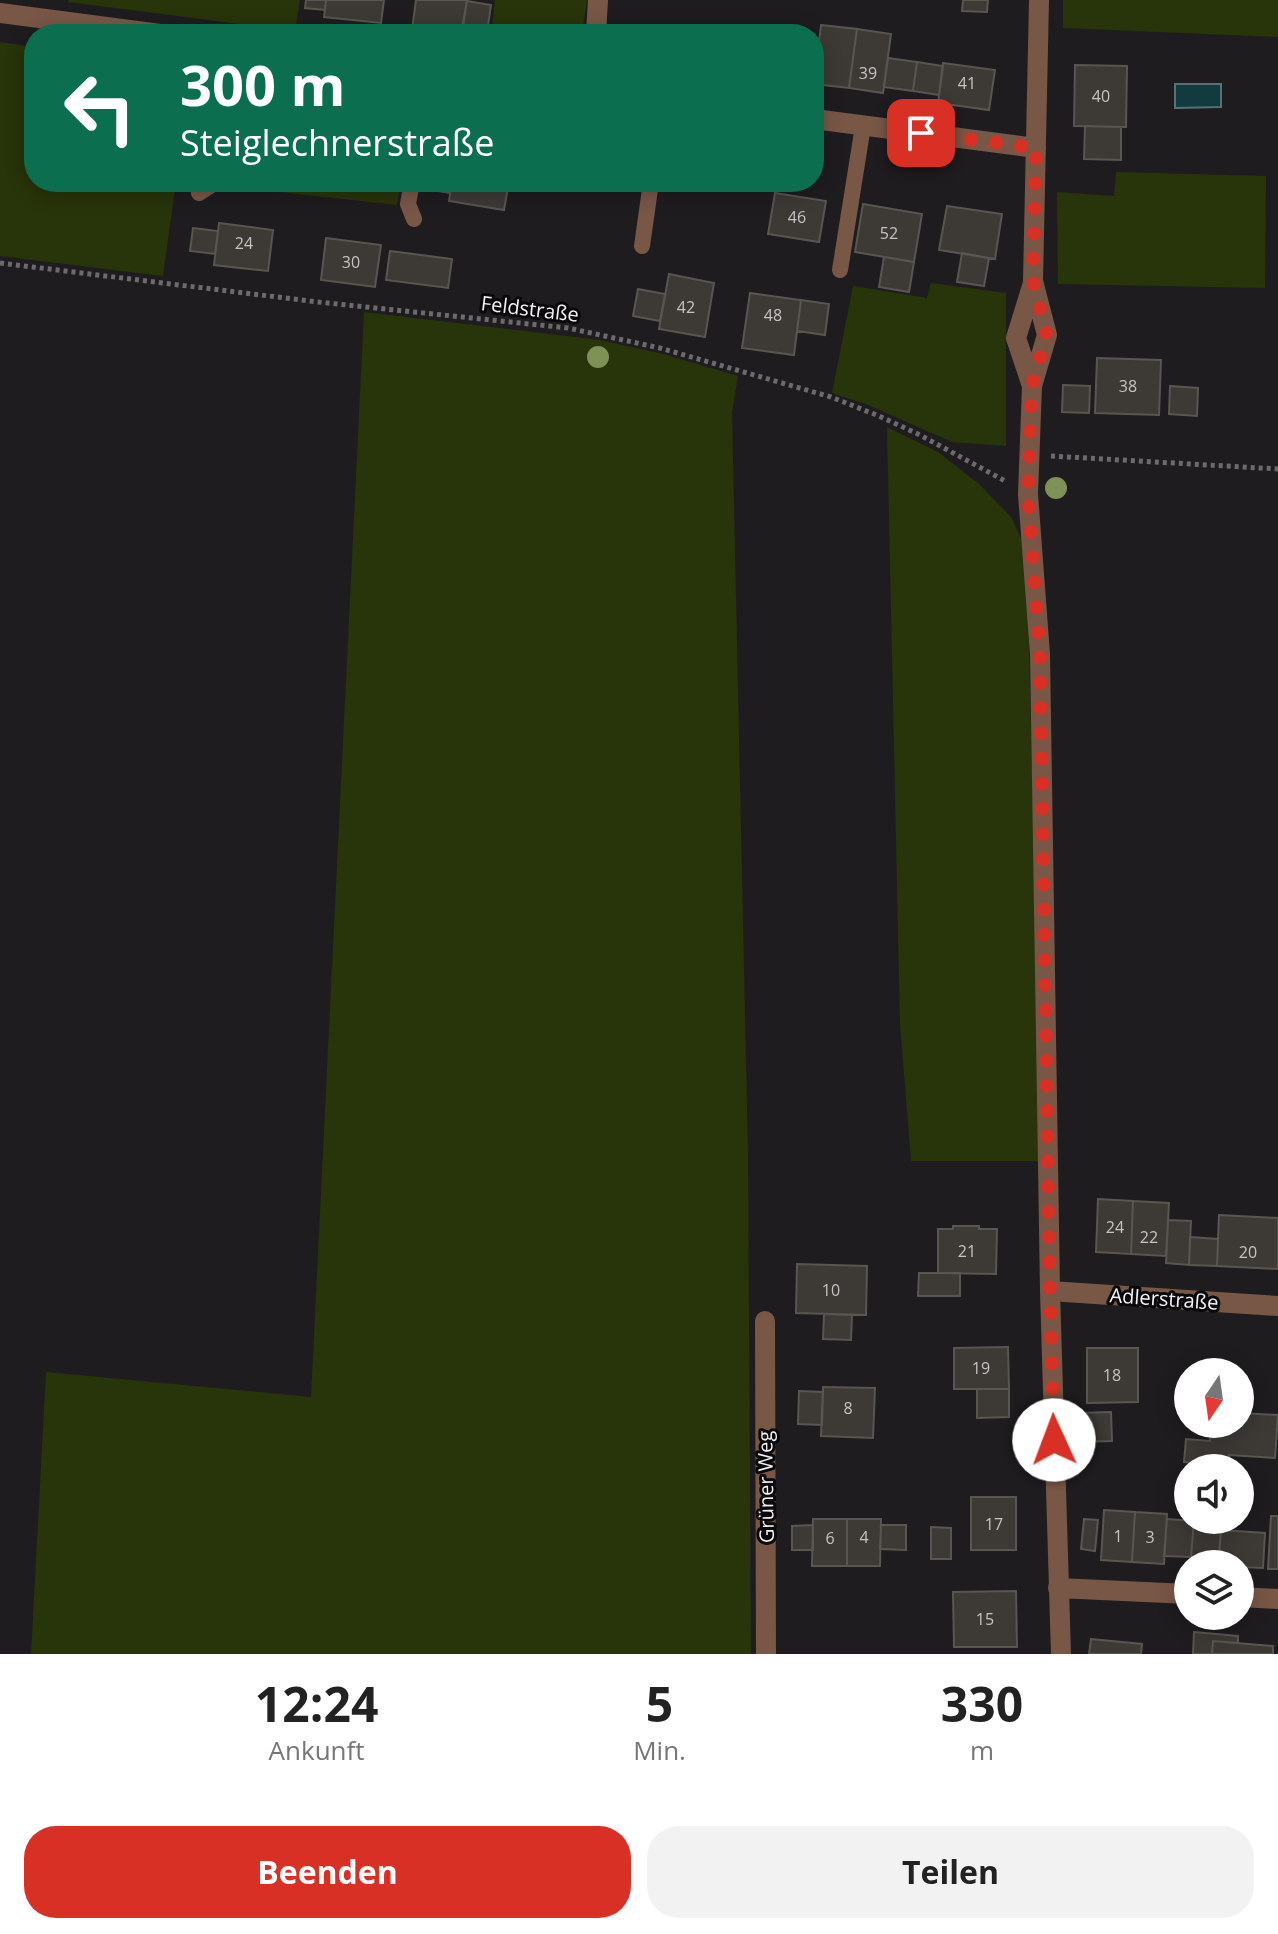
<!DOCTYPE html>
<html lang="de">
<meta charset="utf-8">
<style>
body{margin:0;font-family:"Open Sans",sans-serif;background:#f2f2f2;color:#222;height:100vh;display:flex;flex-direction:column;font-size:30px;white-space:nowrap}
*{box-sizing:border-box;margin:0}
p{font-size:26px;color:#767676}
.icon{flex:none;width:44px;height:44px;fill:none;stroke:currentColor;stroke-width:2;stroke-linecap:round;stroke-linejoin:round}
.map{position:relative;height:1654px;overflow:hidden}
.side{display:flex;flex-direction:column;background:#fff;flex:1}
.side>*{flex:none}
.banner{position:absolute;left:24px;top:24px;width:800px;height:168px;border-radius:32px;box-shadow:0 4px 20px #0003;background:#0b6e4f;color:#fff;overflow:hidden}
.needle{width:52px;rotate:193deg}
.tools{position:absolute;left:1174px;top:1358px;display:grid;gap:16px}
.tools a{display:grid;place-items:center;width:80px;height:80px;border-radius:50%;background:#fff;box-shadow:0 4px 20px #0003;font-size:40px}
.pin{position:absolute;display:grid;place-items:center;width:68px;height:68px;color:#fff;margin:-34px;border-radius:16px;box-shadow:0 4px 12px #0006}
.me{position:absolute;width:88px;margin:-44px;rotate:358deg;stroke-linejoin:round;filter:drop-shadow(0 0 6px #0008)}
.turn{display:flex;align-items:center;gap:28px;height:168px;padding:0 24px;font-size:36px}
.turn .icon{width:104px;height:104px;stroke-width:2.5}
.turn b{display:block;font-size:56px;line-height:68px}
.eta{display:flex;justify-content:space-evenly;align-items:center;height:136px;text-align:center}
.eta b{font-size:48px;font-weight:700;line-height:56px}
.action{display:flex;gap:16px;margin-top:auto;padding:16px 24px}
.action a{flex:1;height:92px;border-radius:32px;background:#d93025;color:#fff;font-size:32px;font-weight:700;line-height:92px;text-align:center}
.action a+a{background:#f2f2f2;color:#222}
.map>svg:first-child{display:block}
.green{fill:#28340a}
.water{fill:#113b3f;stroke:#557275;stroke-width:2}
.building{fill:#3d3935;stroke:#595551;stroke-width:2}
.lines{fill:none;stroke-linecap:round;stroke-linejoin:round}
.path{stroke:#6c6a6d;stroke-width:5;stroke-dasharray:4 4;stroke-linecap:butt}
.service{stroke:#795747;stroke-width:16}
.minor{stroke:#795747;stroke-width:20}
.tree{fill:#7e9156}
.route{stroke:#d93025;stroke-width:14;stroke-dasharray:0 25.2}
.labels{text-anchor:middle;stroke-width:6;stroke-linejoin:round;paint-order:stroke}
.number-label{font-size:16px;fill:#c6c3c4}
.street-label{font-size:20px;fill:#f3f1f4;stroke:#080709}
</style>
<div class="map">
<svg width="1278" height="1654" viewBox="0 0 1278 1654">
<rect width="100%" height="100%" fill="#1f1c20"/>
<path class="green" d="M69,0H300L295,31L68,2Z
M495,0H587L582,34H491Z
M1063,0H1278V37L1063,28Z
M0,42L34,47V182H176L163,276L0,256Z
M1116,172L1266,176L1265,288L1058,284L1057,192L1114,196Z
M189,182H401L397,205Z
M931,283L1006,293V446L952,442L866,404L832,393L853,286L927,298Z
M364,312L600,340L663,354L738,376L732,412L748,1153L751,1654H31L46,1372L311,1397Z
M887,427L938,452L979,484L1011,517L1023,542L1027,568L1035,889L1039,1161H911L900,1024Z"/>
<path class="water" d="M1175,84H1221V107L1175,108Z"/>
<path class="building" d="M306,0H326L325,10L305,8Z
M326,0H384L381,23L324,17Z
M416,0H467L462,34H444L412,30Z
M963,0H988L987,12L962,11Z
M467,1L491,5L487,32L462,28Z
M626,25L671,30L670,34H625Z
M821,25L857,29L849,88L814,84Z
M857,29L891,34L883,93L849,88Z
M888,58L917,62L913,91L884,87Z
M917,62L943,66L939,95L913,91Z
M943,63L995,70L989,110L938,103Z
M1075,65L1127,66L1126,127L1074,126Z
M1085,126L1121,127V160L1084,159Z
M421,182H452L450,193L421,188Z
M452,182H509L504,210L449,201Z
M750,182H778L777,188L750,184Z
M775,193L826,201L819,242L768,234Z
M863,204L922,214L914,262L855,252Z
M947,206L1002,214L995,259L939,250Z
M219,223L273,230L268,271L214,265Z
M193,228L218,231L215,254L190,251Z
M326,238L381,245L375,287L321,280Z
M390,251L452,259L448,288L386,280Z
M962,253L989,258L984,286L957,282Z
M884,257L914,262L909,292L879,287Z
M669,274L714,283L705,337L659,329Z
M638,289L665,294L660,321L633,316Z
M750,293L801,300L794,355L742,348Z
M801,300L829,304L825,335L797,331Z
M1097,358L1161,360L1159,415L1095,413Z
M1063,385L1090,386L1089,413L1062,412Z
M1170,386L1198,388L1197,416L1169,414Z
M1098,1199L1133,1201L1131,1254L1096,1252Z
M1133,1201L1169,1203L1166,1256L1131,1254Z
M1219,1215L1278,1218V1269L1217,1266Z
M1168,1220L1191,1221L1189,1265L1166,1263Z
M953,1226H979V1229H997L996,1274L938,1273V1229H953Z
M1190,1237L1218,1239L1217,1266L1189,1265Z
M797,1264L867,1266L866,1315L796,1313Z
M919,1273H960V1296H918Z
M824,1314L852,1315L851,1340L823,1339Z
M1008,1347L1009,1389H954V1348Z
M1087,1348H1138V1402L1087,1403Z
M823,1387L875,1388L873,1438L821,1436Z
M977,1389H1009V1417L977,1418Z
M799,1391L823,1392L822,1425L798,1424Z
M1111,1412L1112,1441L1076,1442L1075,1413Z
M1240,1413L1278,1415L1275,1458L1229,1455L1228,1466L1184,1462L1186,1439L1210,1441L1211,1424H1240Z
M971,1497H1016V1550H971Z
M1104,1510L1135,1512L1132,1562L1101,1560Z
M1135,1512L1167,1514L1164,1564L1132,1562Z
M1271,1516H1278V1569H1268Z
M813,1519H847V1566H812Z
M847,1519H881L880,1566H847Z
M1084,1519L1098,1520L1095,1551L1081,1549Z
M1167,1519L1194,1521L1191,1557L1164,1556Z
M1194,1521L1213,1522V1530H1221L1219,1559L1191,1557Z
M813,1525V1550H792V1526Z
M881,1525H906V1550L880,1549Z
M931,1527L951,1528V1559H931Z
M1221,1530L1265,1533L1263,1568L1240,1567V1564H1218Z
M1016,1591L1017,1647H954L953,1592Z
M1194,1632L1238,1636V1643L1213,1641L1212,1654H1193Z
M1091,1639L1142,1644L1141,1654H1089Z
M1213,1641L1273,1646V1654H1212Z"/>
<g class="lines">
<path class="path" d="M0,263L318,302L568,328L660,348L831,397L879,416L920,435L1007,482
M1051,456L1278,469"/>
<path class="service" d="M412,182L408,204L414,219
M199,193L216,182
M642,246L651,182
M840,270L863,126"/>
<path class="minor" d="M1039,0L1033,281L1047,335L1032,386L1028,494L1040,654L1050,1291L1061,1654
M0,13L160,34
M596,34L598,0
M814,119L1036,148
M1032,386L1016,338L1033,283
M1050,1291L1278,1306
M765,1321L766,1654
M1058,1588L1188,1594
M1240,1597L1278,1599"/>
</g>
<g class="tree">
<circle cx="598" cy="357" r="11"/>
<circle cx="1056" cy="488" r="11"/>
</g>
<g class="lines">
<path class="route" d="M921,133L1036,148L1033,281L1047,335L1032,386L1028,494L1040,654L1050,1291L1054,1440"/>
</g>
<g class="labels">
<g class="number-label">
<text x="868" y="79">39</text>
<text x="967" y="89">41</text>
<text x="1101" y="102">40</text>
<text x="797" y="223">46</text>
<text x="889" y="239">52</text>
<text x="244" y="249">24</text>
<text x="351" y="268">30</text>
<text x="686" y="313">42</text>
<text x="773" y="321">48</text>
<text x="1128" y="392">38</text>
<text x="1115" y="1233">24</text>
<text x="1149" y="1243">22</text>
<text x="967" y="1257">21</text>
<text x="1248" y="1258">20</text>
<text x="831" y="1296">10</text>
<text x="981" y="1374">19</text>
<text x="1112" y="1381">18</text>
<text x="848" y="1414">8</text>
<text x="994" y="1530">17</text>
<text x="1118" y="1542">1</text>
<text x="864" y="1543">4</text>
<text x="1150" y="1543">3</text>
<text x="830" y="1544">6</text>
<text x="985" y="1625">15</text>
</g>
<g class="street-label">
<text transform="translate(530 309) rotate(7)" y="7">Feldstraße</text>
<text transform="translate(1164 1299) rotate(4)" y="7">Adlerstraße</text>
<text transform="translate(766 1487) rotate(-91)" y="7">Grüner Weg</text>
</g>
</g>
</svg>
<div class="tools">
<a><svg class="needle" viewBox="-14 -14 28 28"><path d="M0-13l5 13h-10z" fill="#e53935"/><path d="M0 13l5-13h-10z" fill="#767676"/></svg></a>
<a><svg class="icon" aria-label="sound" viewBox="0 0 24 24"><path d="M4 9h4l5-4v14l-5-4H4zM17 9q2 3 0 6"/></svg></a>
<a><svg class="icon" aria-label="layers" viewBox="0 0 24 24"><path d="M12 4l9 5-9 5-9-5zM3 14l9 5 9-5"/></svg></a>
</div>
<div class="pin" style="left:921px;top:133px;background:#d93025"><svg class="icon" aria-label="arrive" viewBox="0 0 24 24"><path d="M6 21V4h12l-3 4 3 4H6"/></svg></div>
<svg class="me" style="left:1054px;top:1440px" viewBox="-20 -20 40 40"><circle r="19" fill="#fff"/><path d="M0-13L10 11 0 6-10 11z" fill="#d93025"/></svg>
<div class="banner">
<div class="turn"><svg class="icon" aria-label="left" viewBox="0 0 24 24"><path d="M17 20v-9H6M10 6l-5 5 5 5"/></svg><div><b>300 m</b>Steiglechnerstraße</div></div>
</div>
</div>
<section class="side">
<div class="eta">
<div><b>12:24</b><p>Ankunft</p></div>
<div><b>5</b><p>Min.</p></div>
<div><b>330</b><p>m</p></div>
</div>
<div class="action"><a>Beenden</a><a>Teilen</a></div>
</section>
